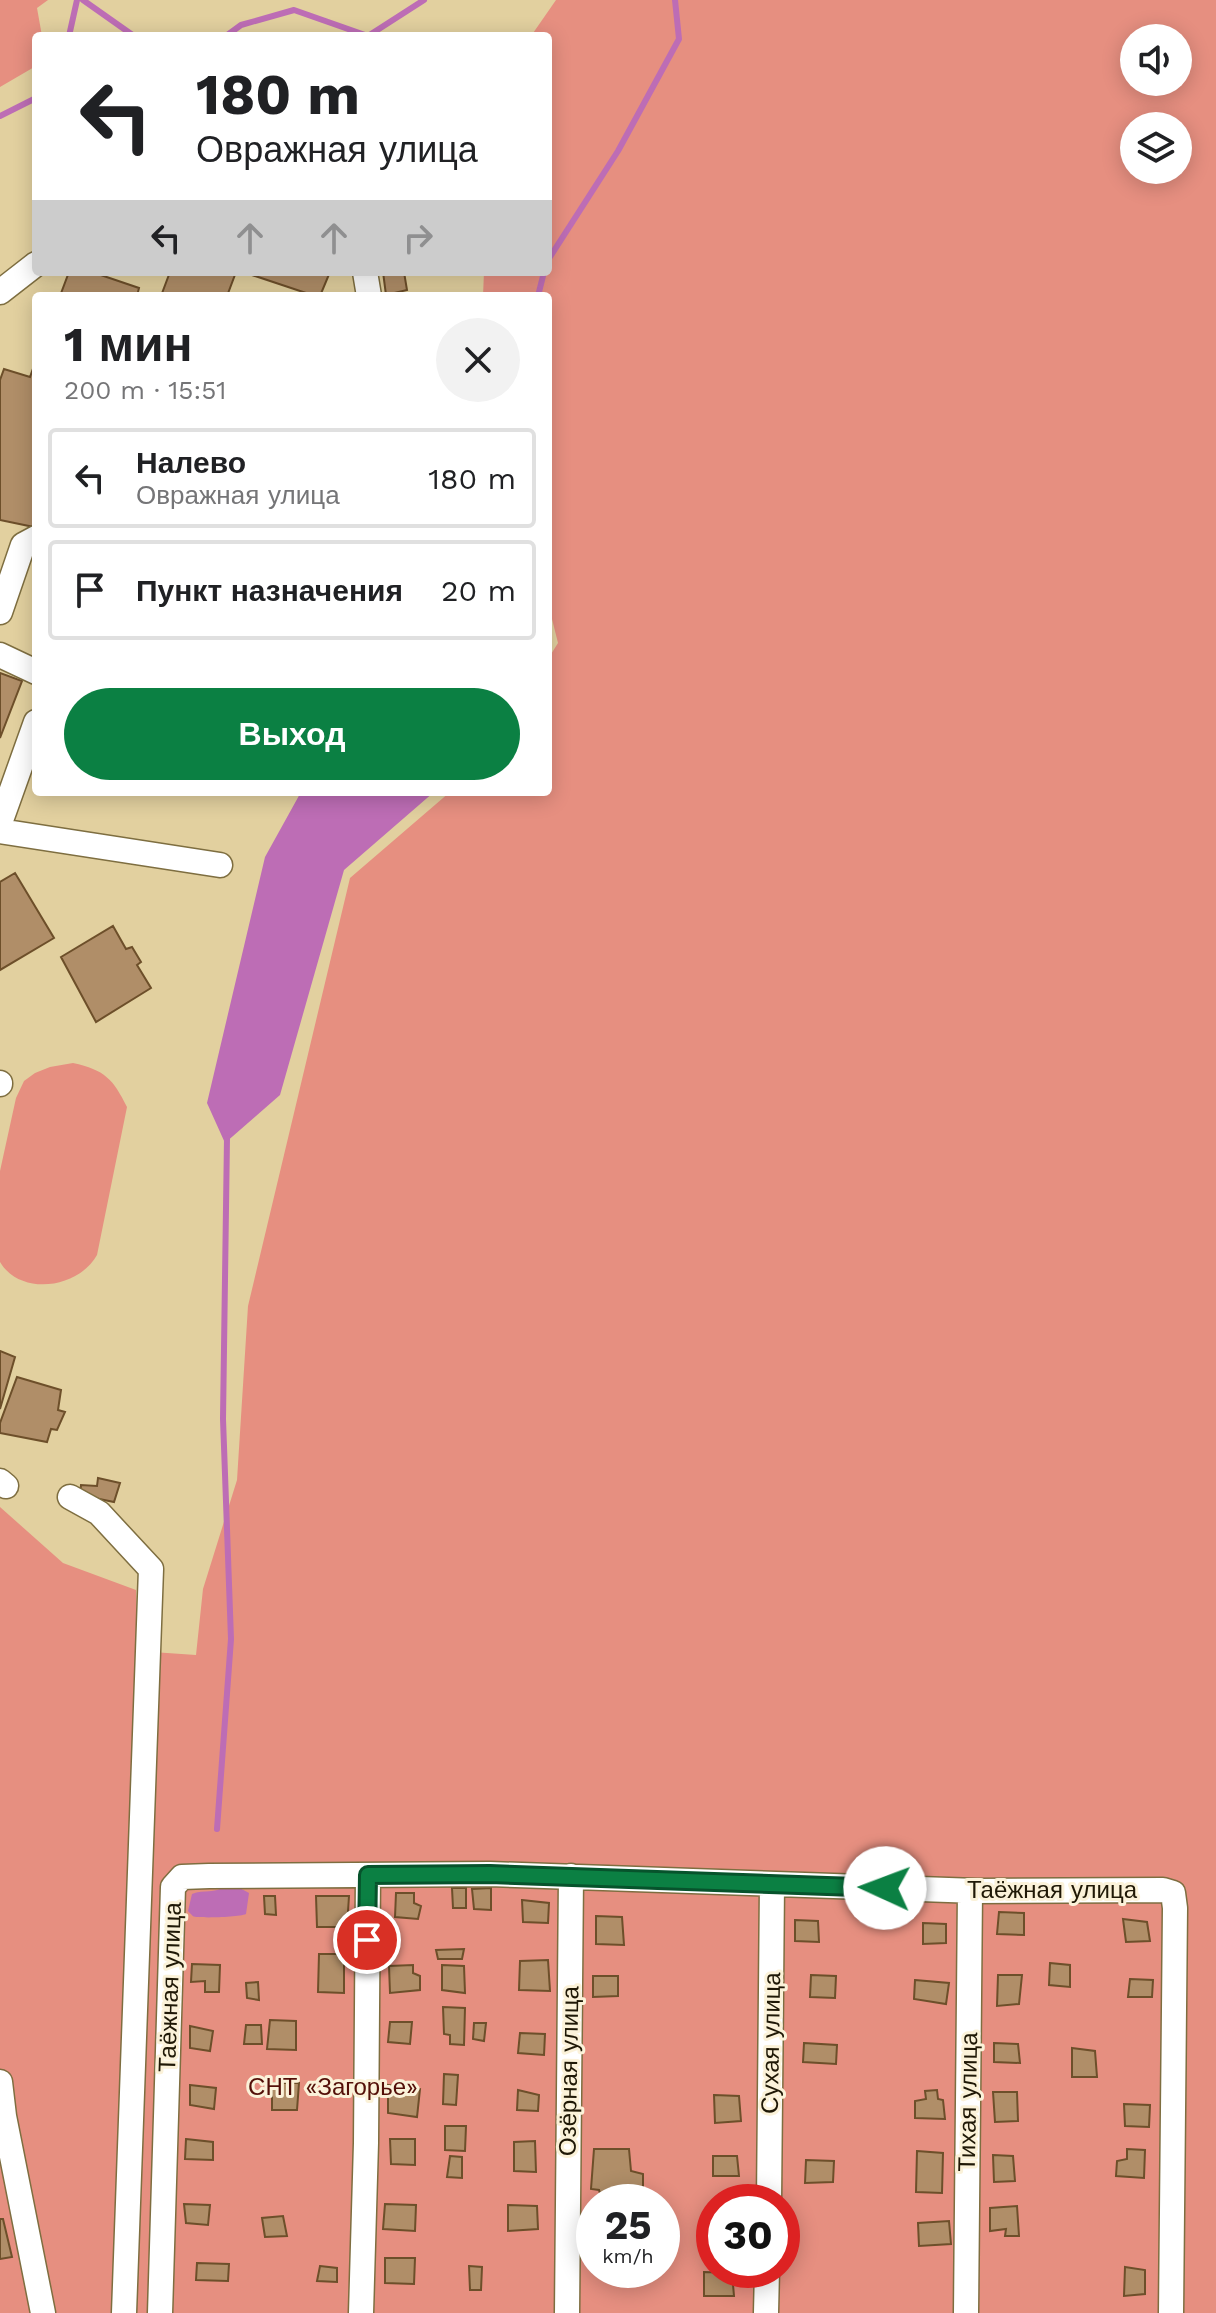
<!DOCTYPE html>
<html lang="ru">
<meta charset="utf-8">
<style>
body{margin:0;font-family:"Work Sans",sans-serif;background:#f2f2f2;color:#202124;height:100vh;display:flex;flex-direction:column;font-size:30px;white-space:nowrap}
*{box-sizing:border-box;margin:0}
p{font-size:26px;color:#757577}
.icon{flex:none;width:44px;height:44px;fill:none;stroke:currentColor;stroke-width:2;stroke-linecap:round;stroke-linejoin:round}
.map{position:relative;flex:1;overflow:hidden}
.side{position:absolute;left:32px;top:292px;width:520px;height:504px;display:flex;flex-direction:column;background:#fff;border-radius:8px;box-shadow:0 4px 20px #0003}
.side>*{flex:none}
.top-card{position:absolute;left:32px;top:32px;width:520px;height:244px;border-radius:8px;box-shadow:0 4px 20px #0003;background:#fff;color:#202124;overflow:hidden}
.tools{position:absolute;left:1120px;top:24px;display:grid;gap:16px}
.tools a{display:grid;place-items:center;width:72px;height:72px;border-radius:50%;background:#fff;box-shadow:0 4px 20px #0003;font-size:40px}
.speed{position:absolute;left:576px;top:2184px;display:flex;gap:16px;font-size:40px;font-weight:700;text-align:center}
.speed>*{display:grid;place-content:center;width:104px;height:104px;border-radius:50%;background:#fff;box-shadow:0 4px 20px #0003;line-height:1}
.speed small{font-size:20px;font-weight:400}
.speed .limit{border:12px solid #d22;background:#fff;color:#111}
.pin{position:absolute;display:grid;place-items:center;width:68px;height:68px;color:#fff;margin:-34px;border:4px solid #fff;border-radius:50%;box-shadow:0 2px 8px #0007}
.me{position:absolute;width:88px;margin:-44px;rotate:272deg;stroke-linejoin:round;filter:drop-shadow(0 0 6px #0008)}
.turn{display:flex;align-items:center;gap:28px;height:168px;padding:0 32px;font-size:36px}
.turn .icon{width:104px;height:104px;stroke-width:2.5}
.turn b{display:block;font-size:56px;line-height:68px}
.lanes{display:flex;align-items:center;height:76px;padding:0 32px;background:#0003;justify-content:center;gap:40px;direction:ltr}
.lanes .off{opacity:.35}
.round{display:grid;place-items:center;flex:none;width:84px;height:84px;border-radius:42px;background:#f2f2f2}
.overview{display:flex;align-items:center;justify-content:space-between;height:136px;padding:0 32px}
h1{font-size:48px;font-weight:700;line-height:60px}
.button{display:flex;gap:16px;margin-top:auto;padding:16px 32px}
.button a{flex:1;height:92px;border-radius:48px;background:#0b8043;color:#fff;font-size:32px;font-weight:700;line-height:92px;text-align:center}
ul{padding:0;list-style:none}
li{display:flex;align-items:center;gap:24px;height:100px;margin:0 16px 12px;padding:0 16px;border:4px solid #e0e0e0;border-radius:8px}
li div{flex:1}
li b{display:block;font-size:30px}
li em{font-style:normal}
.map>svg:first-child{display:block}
.green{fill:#e68f80;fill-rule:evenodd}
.water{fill:#bd6db5}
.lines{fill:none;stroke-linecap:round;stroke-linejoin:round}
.stream{stroke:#bd6db5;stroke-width:6}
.building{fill:#b08e68;stroke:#6d4f2a;stroke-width:2}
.minor-casing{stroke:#7e6e40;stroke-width:27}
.minor{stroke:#fff;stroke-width:24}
.route-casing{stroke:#07532c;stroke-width:20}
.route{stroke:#0b8043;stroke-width:14}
.labels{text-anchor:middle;stroke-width:6;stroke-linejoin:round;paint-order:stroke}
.street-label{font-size:24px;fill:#1f1806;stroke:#fbf2d9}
.park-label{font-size:24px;fill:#530f08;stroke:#fbf2d9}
</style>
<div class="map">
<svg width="1216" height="2313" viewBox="0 0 1216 2313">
<rect width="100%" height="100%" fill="#e2d09f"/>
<path class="green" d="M0,0H48L37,8L42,36H36V66L0,87Z
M556,0H1216V2313H0V1507L63,1563L136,1590L138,1651L196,1655L203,1589L237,1480L248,1306L350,878L450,792H548V659L558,643L548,603V296H483L484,272H548V36H531ZM1134,38H1178V82H1134ZM1134,126H1178V170H1134ZM594,2202H662V2270H594ZM714,2202H782V2270H714Z
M73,1063C105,1070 113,1079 127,1107L97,1255C79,1288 21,1297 0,1262V1171L16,1098L24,1081L35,1073L50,1067Z"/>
<path class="water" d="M301,792H434L344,870L280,1095L225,1143L207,1103L265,857Z
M225,1886H236L249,1893L246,1914C239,1917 207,1918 199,1917C192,1917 193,1916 188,1911L192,1894C204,1889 215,1894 225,1886Z"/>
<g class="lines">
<path class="stream" d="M83,0L134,36
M69,36L77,0
M226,36L241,25L294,10L368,36L424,0
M0,116L36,98
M548,260L618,151L679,39L675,0
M538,296L544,272
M217,1829L231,1639L223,1419L227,1138"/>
</g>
<path class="building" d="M69,272H92L139,288L137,296H60Z
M170,272H236L227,296H161Z
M243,272H330L320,296H315Z
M383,272H404L407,290L386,295Z
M36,360V522L34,527L0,520V380L4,369L30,377Z
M0,673L22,681L0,738Z
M15,873L54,938L0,970V882Z
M113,926L126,949L132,947L141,962L137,965L151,988L96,1022L61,957Z
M0,1351L15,1357L0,1409Z
M17,1377L61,1390L58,1410L65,1412L57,1430L51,1429L47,1442L0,1433V1423Z
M98,1478L120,1483L114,1502L80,1495L81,1485L97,1486Z
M452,1888H466V1908H453Z
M491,1888V1910L474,1909L472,1889Z
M396,1893H414V1903L421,1906L418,1919L395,1917Z
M264,1896H275L276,1915L265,1914Z
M316,1896H349L347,1927H317Z
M522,1900L549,1903L548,1923L523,1922Z
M999,1912L1024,1913V1935L997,1934Z
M596,1916L622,1917L624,1945L596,1944Z
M1123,1919L1147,1922L1150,1941L1126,1942Z
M795,1920L818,1921L819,1942L795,1941Z
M923,1923L946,1924V1943L923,1944Z
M464,1949L462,1959H438L436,1950Z
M319,1954H344V1993L318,1992Z
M548,1960L550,1991L519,1990L520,1961Z
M1050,1963L1070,1965V1987L1049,1985Z
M192,1964L220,1965L219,1992H205V1981L191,1982Z
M413,1965V1973L420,1976V1990L390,1993L389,1966Z
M442,1965L464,1966L465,1993L442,1990Z
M811,1975L836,1976L835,1998L810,1997Z
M998,1975H1022L1019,2004L997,2006Z
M593,1976H618V1996L593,1997Z
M1130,1979L1153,1980L1152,1997H1128Z
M915,1980L949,1983L946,2004L914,1999Z
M258,1982L259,2000L247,1998L246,1983Z
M443,2007L465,2008L464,2045L450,2044V2035L444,2034Z
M270,2020L296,2021V2050L267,2049Z
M390,2022H412L410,2044L388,2042Z
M474,2023H486L484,2041L473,2039Z
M246,2025H261L262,2044H244Z
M190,2026L213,2031L210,2051L190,2048Z
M520,2033L545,2034L544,2055L518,2053Z
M804,2043L837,2045L836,2064L803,2062Z
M994,2043L1018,2044L1020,2063L994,2062Z
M1072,2048L1095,2051L1097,2077H1072Z
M444,2074L458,2075L456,2105L443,2104Z
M272,2083H299L297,2110H272Z
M190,2085L216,2088L214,2109L190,2105Z
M388,2085L420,2089L417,2117L388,2113Z
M518,2090L539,2095L538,2111L517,2110Z
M937,2090L938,2099L943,2100L945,2119L915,2118V2101L926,2099L925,2091Z
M993,2092H1017L1018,2121L995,2122Z
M714,2095L739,2096L741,2121L715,2123Z
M1124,2104L1150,2105L1149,2127L1125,2126Z
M445,2126H466L465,2151L445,2150Z
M186,2139L213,2142V2160L185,2159Z
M390,2139H415V2165L391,2164Z
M535,2141L536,2172L514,2171V2142Z
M594,2149H629L631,2171L643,2174V2187L628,2188V2197L621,2199L601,2197L599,2190L591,2189Z
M1127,2149L1145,2150L1144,2178L1116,2176L1117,2161L1127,2159Z
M917,2151L943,2153L942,2193L916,2192Z
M993,2155L1013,2156L1015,2181L994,2182Z
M450,2156L462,2157V2178L447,2177Z
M713,2156H737L739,2176H713Z
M806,2160L834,2161L833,2182L805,2183Z
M184,2204L210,2205L208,2225L186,2223Z
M385,2204L416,2205L415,2231L383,2229Z
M508,2205L537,2206L538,2229L508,2231Z
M1017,2206L1019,2236H1005L1006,2229L990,2231V2208Z
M283,2216L287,2236L265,2237L262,2218Z
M0,2219H3L12,2257L0,2259Z
M949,2221L951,2244L919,2246L918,2223Z
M385,2258H415L414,2284L385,2283Z
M197,2263L229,2264L228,2281L196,2280Z
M320,2266L337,2268V2282L317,2281Z
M469,2266L482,2267L481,2290H470Z
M1125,2267L1145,2270V2294L1124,2296Z
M704,2272L732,2273L734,2296H704Z"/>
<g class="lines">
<g class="minor-casing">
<path id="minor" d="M365,272L369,296
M0,292L36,264
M0,612L23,545L36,538
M0,655L36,672
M0,823L36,722
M0,831L220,865
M0,1083V1084
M0,1481L6,1486
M70,1497L99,1513L151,1569L124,2313
M0,2082L4,2116L43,2313
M769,2202L772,1884
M160,2313L173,1887L182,1877L209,1876L490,1874L977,1891L1163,1890L1173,1893L1175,1908L1171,2313
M361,2313L366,2143L368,1875
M567,2313L571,1876
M766,2313L767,2270
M966,2313L970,1891"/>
</g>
<use href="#minor" class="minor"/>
</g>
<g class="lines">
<g class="route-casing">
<path id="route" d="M367,1940L368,1875L490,1874L885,1888"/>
</g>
<use href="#route" class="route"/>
</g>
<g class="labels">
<g class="street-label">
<text x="1052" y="1898">Таёжная улица</text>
<text transform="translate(170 1987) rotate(-88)" y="8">Таёжная улица</text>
<text transform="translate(771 2043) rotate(-89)" y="8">Сухая улица</text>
<text transform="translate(569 2071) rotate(-89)" y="8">Озёрная улица</text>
<text transform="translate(968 2102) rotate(-89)" y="8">Тихая улица</text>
</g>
<g class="park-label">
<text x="333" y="2095">СНТ «Загорье»</text>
</g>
</g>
</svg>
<div class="tools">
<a><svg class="icon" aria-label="sound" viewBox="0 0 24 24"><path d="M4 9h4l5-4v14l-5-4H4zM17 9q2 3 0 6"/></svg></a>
<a><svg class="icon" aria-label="layers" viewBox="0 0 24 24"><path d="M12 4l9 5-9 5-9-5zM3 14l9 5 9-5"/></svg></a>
</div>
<div class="speed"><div>25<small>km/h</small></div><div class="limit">30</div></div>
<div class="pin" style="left:367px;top:1940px;background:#d93025"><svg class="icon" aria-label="arrive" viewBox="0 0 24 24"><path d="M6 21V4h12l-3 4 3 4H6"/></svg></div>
<svg class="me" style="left:885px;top:1888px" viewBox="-20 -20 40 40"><circle r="19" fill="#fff"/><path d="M0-13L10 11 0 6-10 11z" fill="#0b8043"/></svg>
<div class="top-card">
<div class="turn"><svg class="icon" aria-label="left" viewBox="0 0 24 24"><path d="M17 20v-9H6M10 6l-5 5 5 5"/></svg><div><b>180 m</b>Овражная улица</div></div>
<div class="lanes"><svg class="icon" aria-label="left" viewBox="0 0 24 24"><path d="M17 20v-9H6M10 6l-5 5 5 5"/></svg><svg class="icon off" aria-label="ahead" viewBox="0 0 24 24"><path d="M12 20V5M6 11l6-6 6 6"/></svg><svg class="icon off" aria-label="ahead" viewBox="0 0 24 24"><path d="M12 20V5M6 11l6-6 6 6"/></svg><svg class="icon off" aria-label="right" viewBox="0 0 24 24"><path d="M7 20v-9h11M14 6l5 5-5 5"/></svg></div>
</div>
<section class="side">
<div class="overview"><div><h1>1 мин</h1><p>200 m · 15:51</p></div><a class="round"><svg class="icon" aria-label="close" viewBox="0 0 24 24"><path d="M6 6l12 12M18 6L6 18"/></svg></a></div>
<ul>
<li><svg class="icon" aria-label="left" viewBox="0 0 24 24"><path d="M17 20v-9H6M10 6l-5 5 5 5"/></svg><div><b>Налево</b><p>Овражная улица</p></div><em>180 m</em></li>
<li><svg class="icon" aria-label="arrive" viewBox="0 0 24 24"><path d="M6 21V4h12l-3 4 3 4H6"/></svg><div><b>Пункт назначения</b></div><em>20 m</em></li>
</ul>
<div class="button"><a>Выход</a></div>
</section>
</div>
